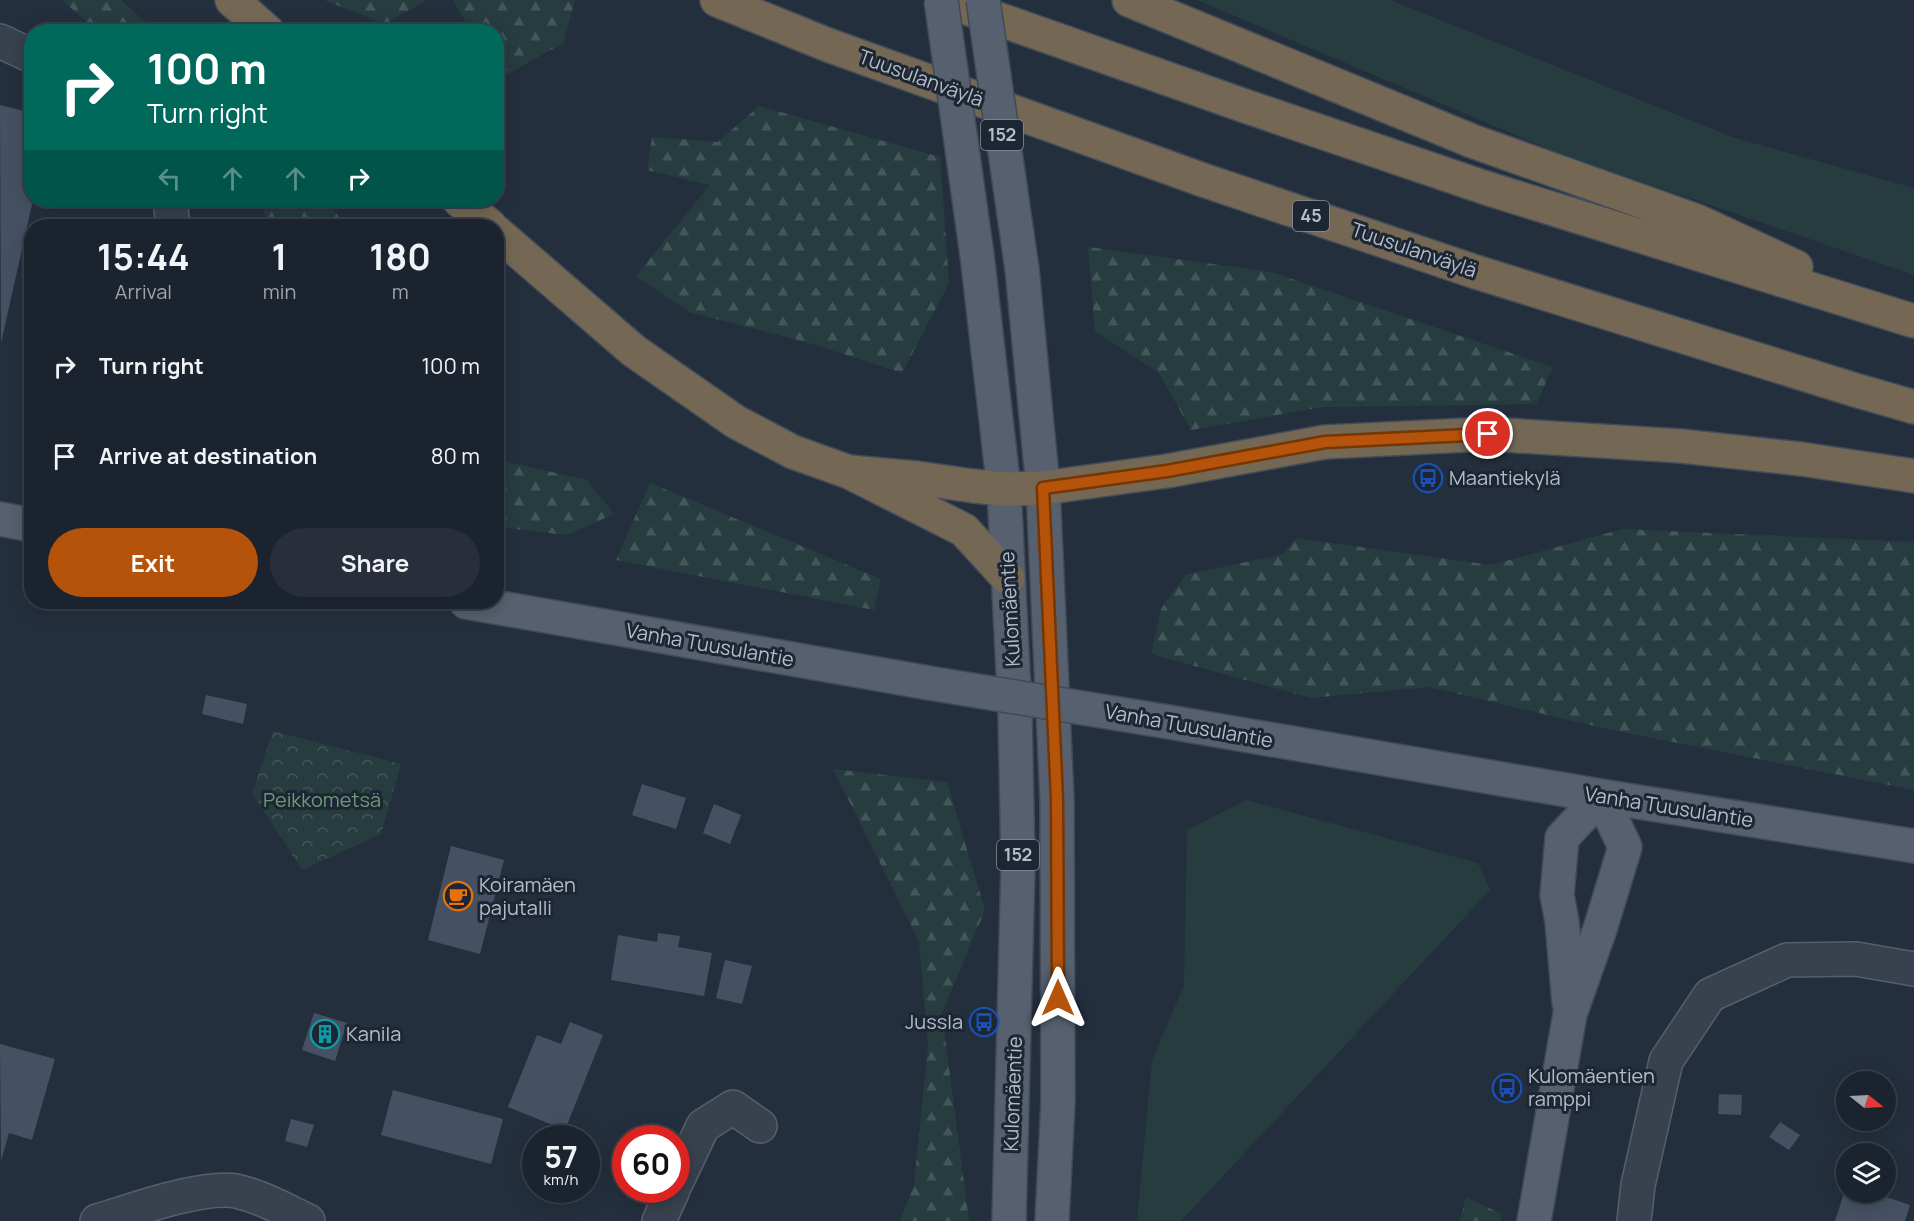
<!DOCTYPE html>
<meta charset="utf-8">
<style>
body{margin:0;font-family:Manrope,sans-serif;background:#282f3a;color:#f1f3f6;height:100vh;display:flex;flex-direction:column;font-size:22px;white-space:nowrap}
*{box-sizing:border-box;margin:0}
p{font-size:20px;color:#a0a4aa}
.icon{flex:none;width:33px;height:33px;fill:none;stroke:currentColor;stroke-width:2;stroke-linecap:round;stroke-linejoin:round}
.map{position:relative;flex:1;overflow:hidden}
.side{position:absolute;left:24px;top:219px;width:480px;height:390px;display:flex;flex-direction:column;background:#1b232e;border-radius:24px;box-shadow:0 3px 15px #0003,0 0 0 2px #39404a}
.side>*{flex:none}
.top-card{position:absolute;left:24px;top:24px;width:480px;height:183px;border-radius:24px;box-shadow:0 3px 15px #0003,0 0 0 2px #39404a;background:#00695c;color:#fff;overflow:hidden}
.needle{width:39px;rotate:108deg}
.controls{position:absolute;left:1836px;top:1071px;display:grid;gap:12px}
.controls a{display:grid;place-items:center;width:60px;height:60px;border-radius:50%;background:#1b232e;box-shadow:0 3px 15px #0003,0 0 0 2px #39404a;font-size:30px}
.speed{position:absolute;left:522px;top:1125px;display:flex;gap:12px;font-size:30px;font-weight:700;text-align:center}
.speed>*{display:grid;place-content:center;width:78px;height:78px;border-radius:50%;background:#1b232e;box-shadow:0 3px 15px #0003,0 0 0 2px #39404a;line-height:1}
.speed small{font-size:15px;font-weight:400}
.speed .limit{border:9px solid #d22;background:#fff;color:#111}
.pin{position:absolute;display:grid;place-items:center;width:51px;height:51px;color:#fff;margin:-26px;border:3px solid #fff;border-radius:50%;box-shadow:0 2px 6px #0007}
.me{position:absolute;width:66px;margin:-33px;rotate:0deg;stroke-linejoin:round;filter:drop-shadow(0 0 4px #0008)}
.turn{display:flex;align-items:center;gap:21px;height:126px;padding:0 24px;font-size:27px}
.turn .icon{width:78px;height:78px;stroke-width:2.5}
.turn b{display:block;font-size:42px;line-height:51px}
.lanes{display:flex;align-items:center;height:57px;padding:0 24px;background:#0003;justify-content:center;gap:30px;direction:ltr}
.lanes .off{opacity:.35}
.eta{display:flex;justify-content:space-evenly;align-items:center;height:102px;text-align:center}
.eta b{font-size:36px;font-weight:700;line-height:42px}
.button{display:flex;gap:12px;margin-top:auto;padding:12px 24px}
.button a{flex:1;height:69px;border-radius:36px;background:#b45309;color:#fff;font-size:24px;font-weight:700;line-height:69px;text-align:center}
.button a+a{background:#282f3a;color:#f1f3f6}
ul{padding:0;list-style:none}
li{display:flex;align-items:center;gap:18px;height:90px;padding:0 24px}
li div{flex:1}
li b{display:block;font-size:22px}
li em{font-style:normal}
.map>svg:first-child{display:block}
.grass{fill:#263c3f}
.forest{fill:url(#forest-firs)}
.park{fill:url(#park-crowns)}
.building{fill:#455162}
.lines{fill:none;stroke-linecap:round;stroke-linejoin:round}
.minor-casing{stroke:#565f6c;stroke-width:36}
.major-casing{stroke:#414a57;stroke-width:36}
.highway-casing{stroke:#434c59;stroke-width:36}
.minor{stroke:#38414e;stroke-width:33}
.major{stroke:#56606e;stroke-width:33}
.highway{stroke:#746855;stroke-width:33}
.major-bridge-casing{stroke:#414a57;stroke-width:36;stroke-linecap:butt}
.major-bridge{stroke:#56606e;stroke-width:33}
.route-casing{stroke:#753606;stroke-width:15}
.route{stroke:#b45309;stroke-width:10}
.labels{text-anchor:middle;stroke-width:6;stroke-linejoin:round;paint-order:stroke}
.shield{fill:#1d2633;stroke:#878f9c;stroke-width:1.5}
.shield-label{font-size:18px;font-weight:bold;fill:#b4bcc9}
.street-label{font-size:20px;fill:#b4bcc9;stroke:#1d2633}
.poi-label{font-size:20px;fill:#b4bcc9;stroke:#1d2633;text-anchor:start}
.park-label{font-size:20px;fill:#6b9a76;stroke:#1d2633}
</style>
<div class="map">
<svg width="1914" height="1221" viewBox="0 0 1914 1221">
<defs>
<pattern id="forest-firs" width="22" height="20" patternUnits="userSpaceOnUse" patternTransform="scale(1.5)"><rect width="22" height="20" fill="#263c3f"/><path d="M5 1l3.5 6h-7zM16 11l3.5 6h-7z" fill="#435659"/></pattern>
<pattern id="park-crowns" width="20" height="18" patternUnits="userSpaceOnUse" patternTransform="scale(1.5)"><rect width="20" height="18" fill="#263c3f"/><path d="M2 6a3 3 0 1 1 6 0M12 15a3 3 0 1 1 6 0" fill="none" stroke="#435659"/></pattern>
</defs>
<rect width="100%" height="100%" fill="#242f3e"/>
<path class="grass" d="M1197,0H1390L1732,137L1914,188V275L1553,151Z
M1246,800L1478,863L1490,890L1181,1221H1137L1152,1060L1184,985L1187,830Z"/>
<path class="forest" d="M62,0H121L155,31H97Z
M324,0H427L385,24Z
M453,0H573L575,1L563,43L506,75L497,64L496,32L471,31Z
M759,106L940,157L949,283L902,373L806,342L689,312L636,276L710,185L647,170L652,137L718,142Z
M262,200H326L346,226H267Z
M1088,247L1271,272L1553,367L1536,404L1323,407L1191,430L1159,373L1095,331Z
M497,454L508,462L587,480L614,514L567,535L497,527Z
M650,483L881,579L874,610L616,560Z
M1623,529L1914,542V790L1607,729L1429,687L1311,698L1151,654L1161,609L1185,575L1284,554L1296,538L1491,565Z
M833,769L947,782L985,910L942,1013L969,1221H900L914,1185L928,1046L919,941Z
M1466,1197L1502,1214L1500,1221H1460Z"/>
<path class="park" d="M273,731L401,764L381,834L302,870L252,793Z"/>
<path class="building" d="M0,105L32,113V200H33L1,343Z
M206,695L247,704L243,724L202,714Z
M642,784L686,798L676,829L632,815Z
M714,804L741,815L730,844L703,833Z
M451,846L504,860L480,954L428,940Z
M658,933L680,936L678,947L712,953L704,996L611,980L618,935L657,942Z
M725,960L752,966L742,1004L716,998Z
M314,1013L347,1023L335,1061L302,1050Z
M570,1022L603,1035L565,1130L508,1107L537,1035L561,1044Z
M0,1044L55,1059L32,1140L9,1133L1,1161Z
M393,1090L503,1119L491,1164L381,1135Z
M1719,1094L1742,1095L1741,1115L1718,1114Z
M291,1119L314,1125L307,1147L285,1141Z
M1780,1122L1800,1135L1789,1150L1769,1137Z
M1846,1187V1192H1872L1910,1205L1905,1221H1835Z"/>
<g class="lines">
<g class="minor-casing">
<path id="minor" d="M0,41L32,56
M170,200L173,226
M676,1183L703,1126L733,1107L760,1126
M97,1221C131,1211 202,1185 236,1191C262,1197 285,1210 308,1221
M659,1221L673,1190
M1634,1221L1638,1185L1666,1061L1710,995L1787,960L1856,959L1914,969"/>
</g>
<g class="major-casing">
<path id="major" d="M977,255L1004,489L1015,712L1018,865L1009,1221
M1022,269L1043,488L1057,800L1058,1102L1052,1221
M0,519L32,525
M466,602L929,683
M1169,722L1601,796L1914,846
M1569,1003L1562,922L1557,895L1562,838L1601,796
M1534,1221L1570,1014L1600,929L1625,847L1601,796"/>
</g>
<g class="highway-casing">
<path id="highway" d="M232,0L268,32
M717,0L828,45L1203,180L1476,272L1855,390L1914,407
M944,0L1245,106L1486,188L1914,321
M1129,0L1472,141L1697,221L1796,267
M459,200L490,226
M496,232L634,351L736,422L793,452L849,472L964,530L1008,578
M849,472L917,478L973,486L1004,489L1043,488L1167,471L1325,442L1488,434L1681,446L1801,459L1914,476"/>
</g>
<use href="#minor" class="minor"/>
<use href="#major" class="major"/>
<use href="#highway" class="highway"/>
<g class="major-bridge-casing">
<path id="major-bridge" d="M941,0L977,255
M983,0L1022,269
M929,683L1169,722"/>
</g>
<use href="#major-bridge" class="major-bridge"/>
</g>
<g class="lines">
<g class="route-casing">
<path id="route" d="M1058,998L1057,800L1043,488L1167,471L1325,442L1488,434"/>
</g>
<use href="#route" class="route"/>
</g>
<defs>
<g id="bus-ring" transform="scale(1.5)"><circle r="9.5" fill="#1d2633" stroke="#1a4fb4" stroke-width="1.5"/><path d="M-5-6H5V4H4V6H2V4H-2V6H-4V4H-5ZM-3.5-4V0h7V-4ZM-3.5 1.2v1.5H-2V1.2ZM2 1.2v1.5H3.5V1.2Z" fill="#1a4fb4"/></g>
<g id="cafe-ring" transform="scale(1.5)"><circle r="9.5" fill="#1d2633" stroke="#e8710a" stroke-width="1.5"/><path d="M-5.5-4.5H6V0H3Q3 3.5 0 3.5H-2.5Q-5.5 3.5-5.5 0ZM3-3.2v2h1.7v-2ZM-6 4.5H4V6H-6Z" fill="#e8710a"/></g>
<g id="building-ring" transform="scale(1.5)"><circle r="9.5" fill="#1d2633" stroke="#0f9aa8" stroke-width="1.5"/><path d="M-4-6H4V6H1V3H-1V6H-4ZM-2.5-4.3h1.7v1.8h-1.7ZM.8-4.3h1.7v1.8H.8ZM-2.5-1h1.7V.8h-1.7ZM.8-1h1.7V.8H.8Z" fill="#0f9aa8"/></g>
</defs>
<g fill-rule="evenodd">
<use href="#bus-ring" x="1428" y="478"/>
<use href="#cafe-ring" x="458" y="896"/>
<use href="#bus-ring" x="984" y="1022"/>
<use href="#building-ring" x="325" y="1034"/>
<use href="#bus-ring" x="1507" y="1088"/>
</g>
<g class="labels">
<g class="shield">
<rect x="981" y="120" width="42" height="30" rx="4.5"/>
<rect x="1293" y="201" width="36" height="30" rx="4.5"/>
<rect x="997" y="840" width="42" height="30" rx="4.5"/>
</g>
<g class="shield-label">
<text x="1002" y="141">152</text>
<text x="1311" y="222">45</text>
<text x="1018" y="861">152</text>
</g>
<g class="street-label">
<text transform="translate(921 78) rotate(20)" y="7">Tuusulanväylä</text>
<text transform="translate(1414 250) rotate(19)" y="7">Tuusulanväylä</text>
<text transform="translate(1010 609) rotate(-93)" y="7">Kulomäentie</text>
<text transform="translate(710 645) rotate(10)" y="7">Vanha Tuusulantie</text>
<text transform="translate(1189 726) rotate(10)" y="7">Vanha Tuusulantie</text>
<text transform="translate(1669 807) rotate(9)" y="7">Vanha Tuusulantie</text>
<text transform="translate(1013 1094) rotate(-88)" y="7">Kulomäentie</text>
</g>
<g class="poi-label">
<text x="1449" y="485">Maantiekylä</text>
<text x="479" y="892">Koiramäen<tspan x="479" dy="23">pajutalli</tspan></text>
<text x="963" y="1029" text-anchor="end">Jussla</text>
<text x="346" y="1041">Kanila</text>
<text x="1528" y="1083">Kulomäentien<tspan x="1528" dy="23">ramppi</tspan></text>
</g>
<g class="park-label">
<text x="322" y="807">Peikkometsä</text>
</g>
</g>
</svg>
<div class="controls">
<a><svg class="needle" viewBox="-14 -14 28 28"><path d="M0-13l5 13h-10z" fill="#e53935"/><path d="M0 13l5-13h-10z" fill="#a0a4aa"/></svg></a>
<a><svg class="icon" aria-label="layers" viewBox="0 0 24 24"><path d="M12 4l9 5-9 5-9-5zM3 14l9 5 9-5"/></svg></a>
</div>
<div class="speed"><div>57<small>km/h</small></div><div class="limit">60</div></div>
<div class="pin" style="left:1488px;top:434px;background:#d93025"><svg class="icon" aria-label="arrive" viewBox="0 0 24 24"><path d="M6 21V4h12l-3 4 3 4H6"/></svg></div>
<svg class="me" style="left:1058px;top:998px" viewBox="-20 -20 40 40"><path d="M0-17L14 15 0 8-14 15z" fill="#b45309" stroke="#fff" stroke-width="4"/></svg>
<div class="top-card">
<div class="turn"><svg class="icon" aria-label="right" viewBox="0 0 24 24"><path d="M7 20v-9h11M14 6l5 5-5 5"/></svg><div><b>100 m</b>Turn right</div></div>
<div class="lanes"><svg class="icon off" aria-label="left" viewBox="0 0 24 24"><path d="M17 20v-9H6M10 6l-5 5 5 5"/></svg><svg class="icon off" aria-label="ahead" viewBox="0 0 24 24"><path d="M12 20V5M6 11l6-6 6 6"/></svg><svg class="icon off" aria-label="ahead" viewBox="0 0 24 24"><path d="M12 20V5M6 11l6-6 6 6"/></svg><svg class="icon" aria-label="right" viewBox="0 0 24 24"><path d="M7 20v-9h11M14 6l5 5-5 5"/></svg></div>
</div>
<section class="side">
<div class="eta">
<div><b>15:44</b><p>Arrival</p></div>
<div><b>1</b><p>min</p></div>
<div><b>180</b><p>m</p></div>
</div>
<ul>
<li><svg class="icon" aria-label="right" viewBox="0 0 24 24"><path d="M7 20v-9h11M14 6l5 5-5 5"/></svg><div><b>Turn right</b></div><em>100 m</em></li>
<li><svg class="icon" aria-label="arrive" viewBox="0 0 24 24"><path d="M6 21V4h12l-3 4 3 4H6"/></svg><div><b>Arrive at destination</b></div><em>80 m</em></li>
</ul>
<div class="button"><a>Exit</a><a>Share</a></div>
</section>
</div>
